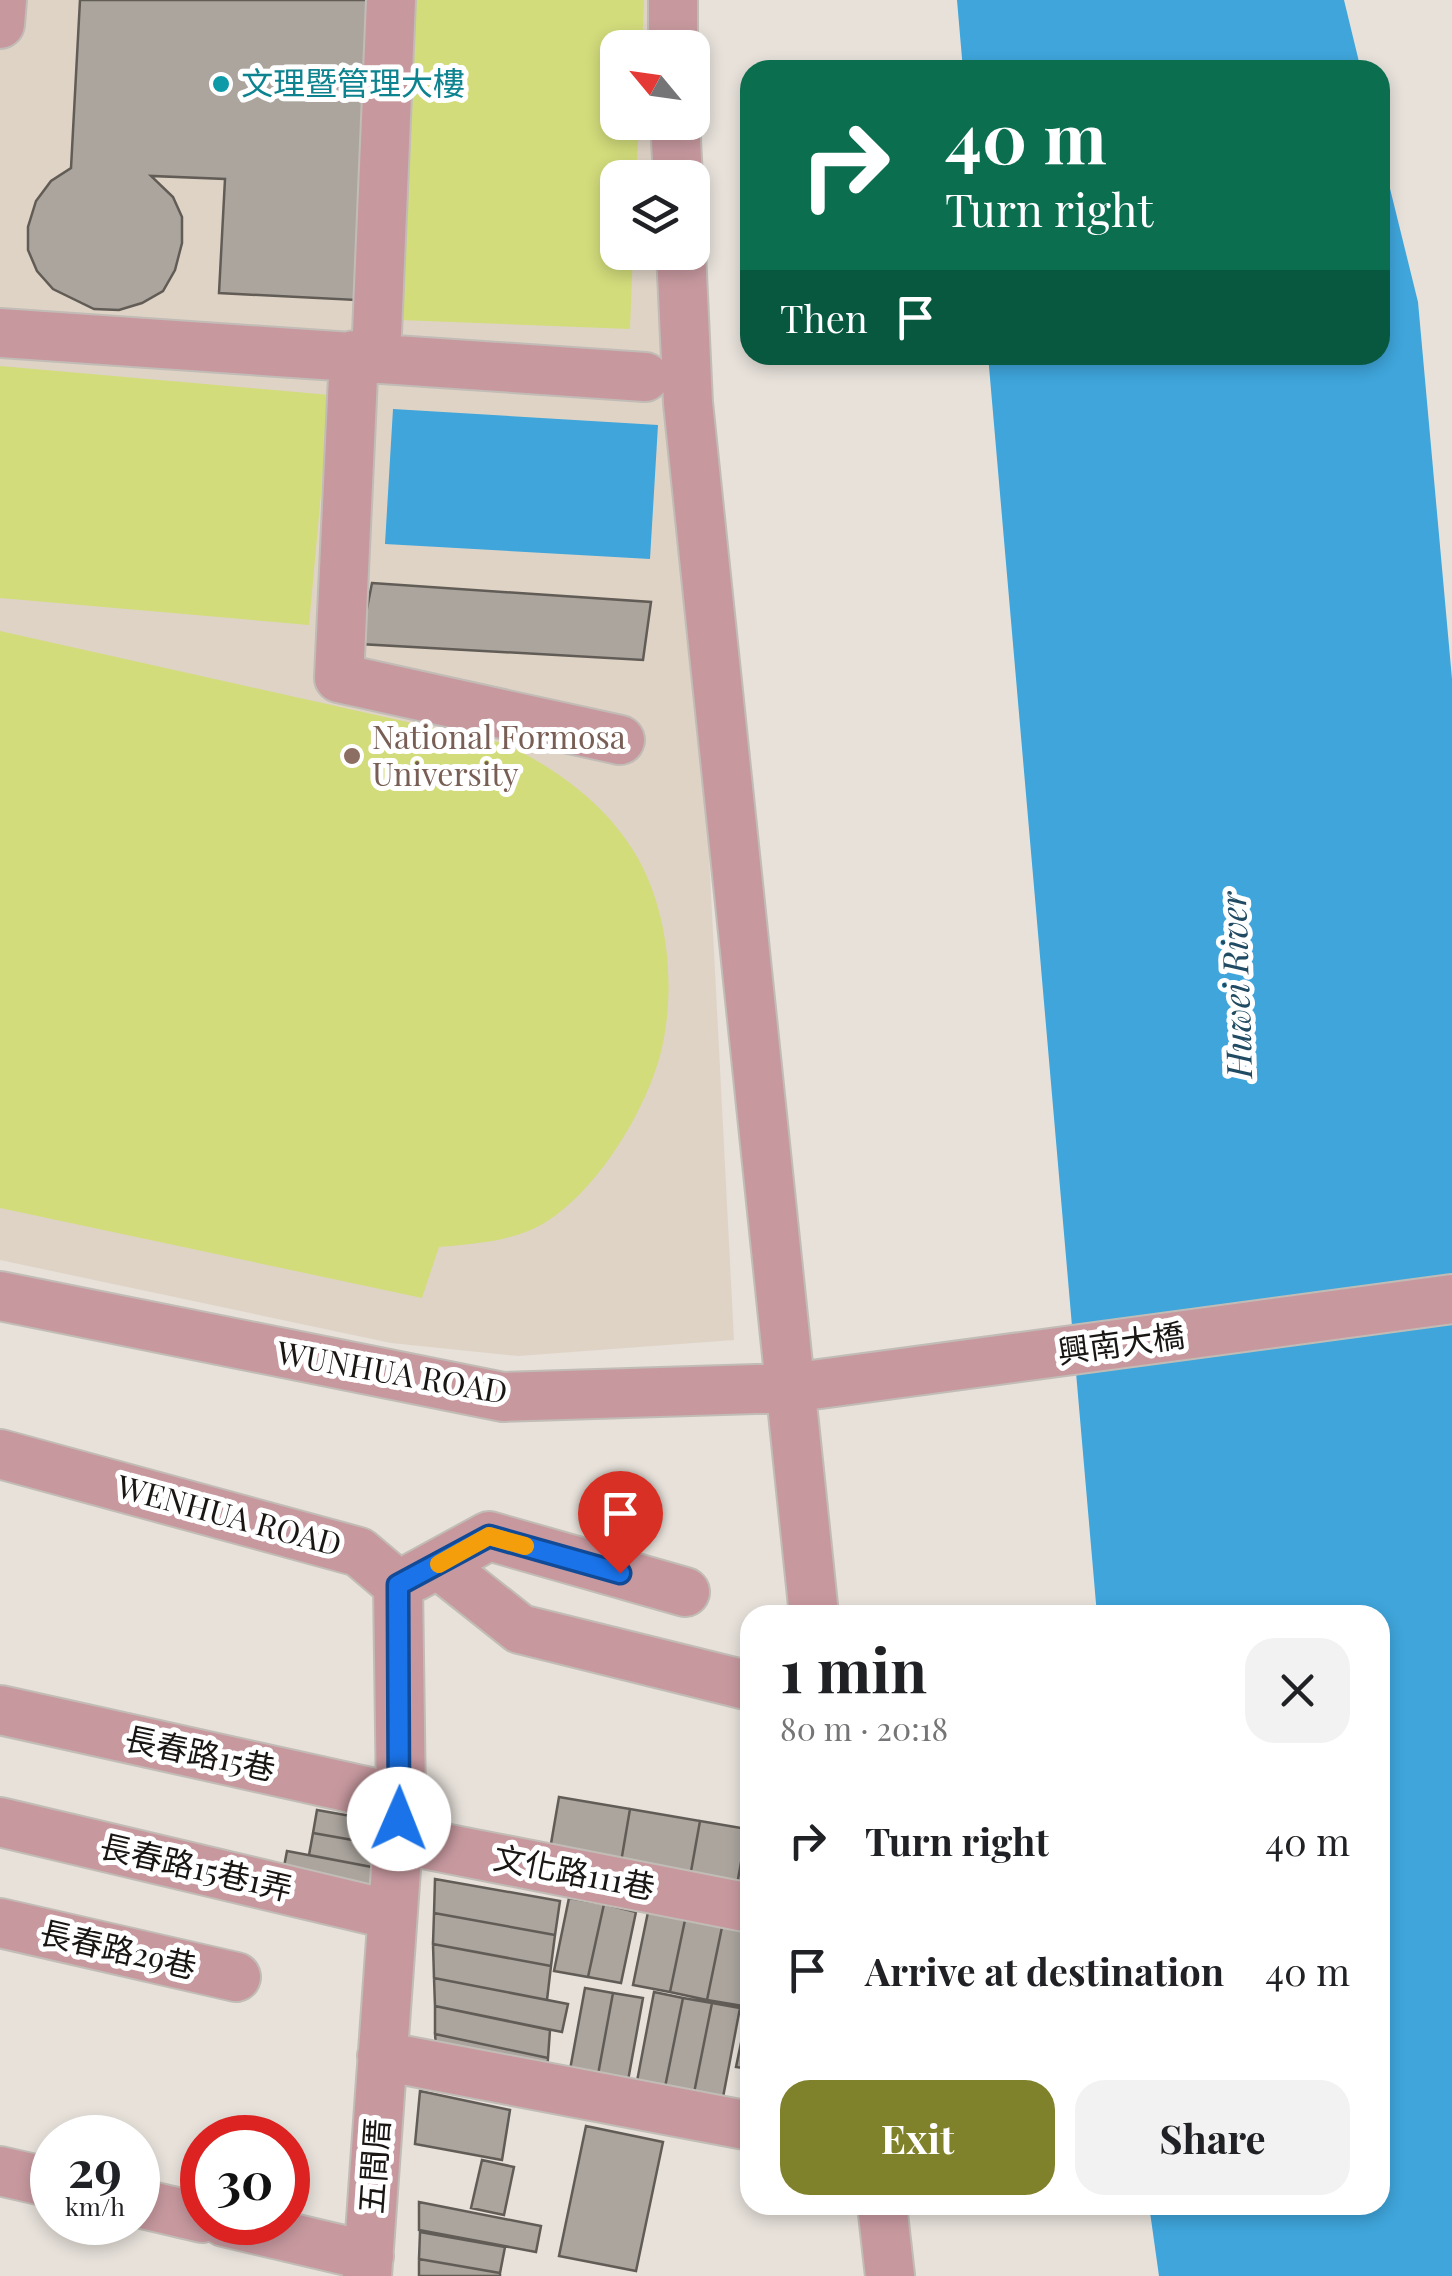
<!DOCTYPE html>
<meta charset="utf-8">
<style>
body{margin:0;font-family:"Playfair Display","Noto Sans TC",serif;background:#f2f2f2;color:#202124;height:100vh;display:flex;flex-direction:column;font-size:38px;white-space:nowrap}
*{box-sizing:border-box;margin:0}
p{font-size:32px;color:#757577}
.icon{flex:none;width:55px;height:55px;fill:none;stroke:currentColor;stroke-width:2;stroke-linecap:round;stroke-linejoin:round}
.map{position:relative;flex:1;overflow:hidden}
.side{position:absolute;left:740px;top:1605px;width:650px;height:610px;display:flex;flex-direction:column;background:#fff;border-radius:30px;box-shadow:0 5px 15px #0003}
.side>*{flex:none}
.banner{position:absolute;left:740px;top:60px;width:650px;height:305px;border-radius:30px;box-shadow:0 5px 15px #0003;background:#0b6e4f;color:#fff;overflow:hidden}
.needle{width:65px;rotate:299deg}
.fabs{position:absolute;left:600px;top:30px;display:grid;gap:20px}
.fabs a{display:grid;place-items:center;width:110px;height:110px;border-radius:20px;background:#fff;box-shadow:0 5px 15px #0003;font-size:50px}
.speed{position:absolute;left:30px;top:2115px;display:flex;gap:20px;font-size:50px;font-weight:700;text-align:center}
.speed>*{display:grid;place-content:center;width:130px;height:130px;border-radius:50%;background:#fff;box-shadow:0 5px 15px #0003;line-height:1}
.speed small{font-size:25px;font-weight:400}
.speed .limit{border:15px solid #d22;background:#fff;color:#111}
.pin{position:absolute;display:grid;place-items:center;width:85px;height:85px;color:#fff;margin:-102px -42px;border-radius:50% 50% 50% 0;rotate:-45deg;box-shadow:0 0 10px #0007}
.pin .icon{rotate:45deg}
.me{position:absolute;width:110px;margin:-55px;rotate:1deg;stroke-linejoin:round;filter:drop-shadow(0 0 8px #0008)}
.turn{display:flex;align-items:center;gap:35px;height:210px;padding:0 40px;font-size:45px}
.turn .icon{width:130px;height:130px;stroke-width:2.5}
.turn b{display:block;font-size:70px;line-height:85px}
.then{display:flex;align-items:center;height:95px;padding:0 40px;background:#0003;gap:20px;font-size:38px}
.round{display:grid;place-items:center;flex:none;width:105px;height:105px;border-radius:30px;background:#f2f2f2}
.overview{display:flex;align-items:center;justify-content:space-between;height:170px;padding:0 40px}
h1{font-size:60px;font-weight:700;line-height:75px}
.action{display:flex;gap:20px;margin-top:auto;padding:20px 40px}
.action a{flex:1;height:115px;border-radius:30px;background:#80812b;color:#fff;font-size:40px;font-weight:700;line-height:115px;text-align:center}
.action a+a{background:#f2f2f2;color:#202124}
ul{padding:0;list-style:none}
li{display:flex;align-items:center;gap:30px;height:130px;padding:0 40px}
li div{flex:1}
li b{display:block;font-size:38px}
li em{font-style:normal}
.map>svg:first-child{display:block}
.built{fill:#dfd3c6}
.green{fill:#d2dc7b}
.water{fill:#3fa5db}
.building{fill:#aba59e;stroke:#625c56;stroke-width:2.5}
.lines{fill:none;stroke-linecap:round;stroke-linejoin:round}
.minor-casing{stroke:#c2bcb6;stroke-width:52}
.minor{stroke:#c7999f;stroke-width:48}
.route-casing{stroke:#114b97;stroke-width:25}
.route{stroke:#1a73e8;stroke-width:18}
.slow{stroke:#f59e0b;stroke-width:18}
.culture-dot{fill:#0f9aa8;stroke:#fff;stroke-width:4}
.education-dot{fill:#8d6e63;stroke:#fff;stroke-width:4}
.labels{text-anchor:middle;stroke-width:10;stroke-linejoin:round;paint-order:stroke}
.culture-label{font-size:32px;fill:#0d838f;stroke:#fff;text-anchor:start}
.education-label{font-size:32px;fill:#785e54;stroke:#fff;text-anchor:start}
.street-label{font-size:32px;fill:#191614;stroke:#fff}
.water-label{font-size:35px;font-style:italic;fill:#214b62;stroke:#fff}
</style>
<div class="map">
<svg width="1452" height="2276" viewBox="0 0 1452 2276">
<rect width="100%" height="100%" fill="#e7e1da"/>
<path class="built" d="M0,0H665L667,47L618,48V122L671,123L674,177L618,178V252L678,253L734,1340L518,1356L391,1343L0,1260Z"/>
<path class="green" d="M412,0H644L642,47L618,48V122L639,123L636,177L618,178V252L633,253L630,329L399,320Z
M0,366L330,395L309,625L0,598Z
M0,631L506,744C554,768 599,799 629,844C667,899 676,979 663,1043C651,1103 601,1186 549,1220C518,1241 476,1244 439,1247L422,1298L0,1208Z"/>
<path class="water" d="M957,0H1344L1361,70H963Z
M1380,148L1418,302L1452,679V2276H1159L1149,2205H1380V1615H1097L988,355H1380Z
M393,409L658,425L650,559L385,544Z"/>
<path class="building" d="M80,0H372L356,300L219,293L225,179L151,176L173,197L182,217V243L175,270L163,291L142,303L119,310L94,309L53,289L37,271L28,250V227L36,201L51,181L71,168Z
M372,583L651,602L643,660L360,644Z
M559,1797L630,1809L619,1874L548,1861Z
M630,1809L700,1821L690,1877L619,1874Z
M317,1810L385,1822L381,1845L313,1833Z
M700,1821L747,1829L735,1896L690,1877Z
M747,1829H750V1898L735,1896Z
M313,1833L381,1845L377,1868L309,1855Z
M287,1851L377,1868L372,1893L282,1877Z
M435,1879L560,1901L555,1935L434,1913Z
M569,1898L604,1904L588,1977L554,1971Z
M604,1904L636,1912L621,1983L588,1977Z
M648,1912L685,1920L670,1992L633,1985Z
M434,1913L555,1935L551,1966L433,1944Z
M685,1920L722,1927L707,2000L670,1992Z
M722,1927L750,1932V1971L743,2006L707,2000Z
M433,1944L551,1966L547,2000L434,1978Z
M434,1978L568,2004L562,2032L435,2006Z
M585,1988L613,1993L595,2091L567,2086Z
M654,1992L683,1998L662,2102L634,2097Z
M613,1993L643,1998L625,2097L595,2091Z
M683,1998L712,2003L691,2108L662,2102Z
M712,2003L740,2008L720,2113L691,2108Z
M435,2006L550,2030L548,2058L435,2034Z
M747,2014L750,2015V2069L736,2067Z
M435,2034L548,2058L546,2082L437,2059Z
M420,2091L510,2110L502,2160L415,2144Z
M586,2126L663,2142L636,2271L559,2256Z
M482,2160L514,2167L504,2215L471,2208Z
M419,2202L541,2226L536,2252L419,2230Z
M420,2232L505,2247L500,2273L419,2259Z
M419,2259L500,2273V2276H419Z"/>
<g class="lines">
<g class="minor-casing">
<path id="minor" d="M673,0V48
M0,24L2,0
M675,122L678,178
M681,252L688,403L814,1615
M0,333L645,377
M354,355L339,678L620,740
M376,357L391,0
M0,1296L503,1397L790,1388L1452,1299
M0,1454L359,1552L398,1585L401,1799L367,2276
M438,1564L520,1629L750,1686
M414,1577L489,1536L685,1592
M0,1710L401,1799
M0,1822L392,1915
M398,1839L750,1908
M0,1923L236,1977
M382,2056L750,2126
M0,2171L52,2183
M138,2203L202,2218
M882,2205L890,2276
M224,2222L369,2256"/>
</g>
<use href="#minor" class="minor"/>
</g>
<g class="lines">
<g class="route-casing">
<path id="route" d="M399,1819L398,1585L489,1536L620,1573"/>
</g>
<use href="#route" class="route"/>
<path class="slow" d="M439,1564L489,1536L525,1546"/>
</g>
<circle class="culture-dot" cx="221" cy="84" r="10"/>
<circle class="education-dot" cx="352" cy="756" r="10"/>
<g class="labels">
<g class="culture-label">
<text x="241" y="95">文理暨管理大樓</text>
</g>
<g class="education-label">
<text x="372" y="749">National Formosa<tspan x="372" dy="37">University</tspan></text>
</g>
<g class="street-label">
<text transform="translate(1121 1344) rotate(-8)" y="11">興南大橋</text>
<text transform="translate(392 1373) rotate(10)" y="11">WUNHUA ROAD</text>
<text transform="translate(229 1516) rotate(15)" y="11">WENHUA ROAD</text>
<text transform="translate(200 1754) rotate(12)" y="11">長春路15巷</text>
<text transform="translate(196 1868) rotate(13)" y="11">長春路15巷1弄</text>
<text transform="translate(574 1873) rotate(11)" y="11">文化路111巷</text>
<text transform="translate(118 1950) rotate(13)" y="11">長春路29巷</text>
<text transform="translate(375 2166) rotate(-86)" y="11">五間厝</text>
</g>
<g class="water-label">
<text transform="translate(1237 985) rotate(-92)" y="12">Huwei River</text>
</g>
</g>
</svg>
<div class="fabs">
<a><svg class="needle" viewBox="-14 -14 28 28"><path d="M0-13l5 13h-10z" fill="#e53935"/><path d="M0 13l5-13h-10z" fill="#757577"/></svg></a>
<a><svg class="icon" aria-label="layers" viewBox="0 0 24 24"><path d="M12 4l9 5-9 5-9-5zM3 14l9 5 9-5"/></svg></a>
</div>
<div class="speed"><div>29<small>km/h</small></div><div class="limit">30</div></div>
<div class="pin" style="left:620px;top:1573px;background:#d93025"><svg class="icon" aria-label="arrive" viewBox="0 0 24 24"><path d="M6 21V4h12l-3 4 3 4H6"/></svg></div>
<svg class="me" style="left:399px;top:1819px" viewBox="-20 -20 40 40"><circle r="19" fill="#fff"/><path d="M0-13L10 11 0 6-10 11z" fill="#1a73e8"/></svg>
<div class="banner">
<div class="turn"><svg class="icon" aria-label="right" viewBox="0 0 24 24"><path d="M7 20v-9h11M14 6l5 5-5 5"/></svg><div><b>40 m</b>Turn right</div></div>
<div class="then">Then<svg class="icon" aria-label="arrive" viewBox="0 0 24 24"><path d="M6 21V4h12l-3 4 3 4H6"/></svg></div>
</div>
<section class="side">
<div class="overview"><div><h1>1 min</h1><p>80 m · 20:18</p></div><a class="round"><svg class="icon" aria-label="close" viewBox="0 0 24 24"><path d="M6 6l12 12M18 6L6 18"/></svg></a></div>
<ul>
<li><svg class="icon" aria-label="right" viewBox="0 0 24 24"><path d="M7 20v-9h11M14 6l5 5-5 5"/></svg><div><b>Turn right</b></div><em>40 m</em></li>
<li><svg class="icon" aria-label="arrive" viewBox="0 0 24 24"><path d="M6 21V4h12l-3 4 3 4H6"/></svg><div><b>Arrive at destination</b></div><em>40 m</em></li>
</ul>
<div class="action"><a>Exit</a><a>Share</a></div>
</section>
</div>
